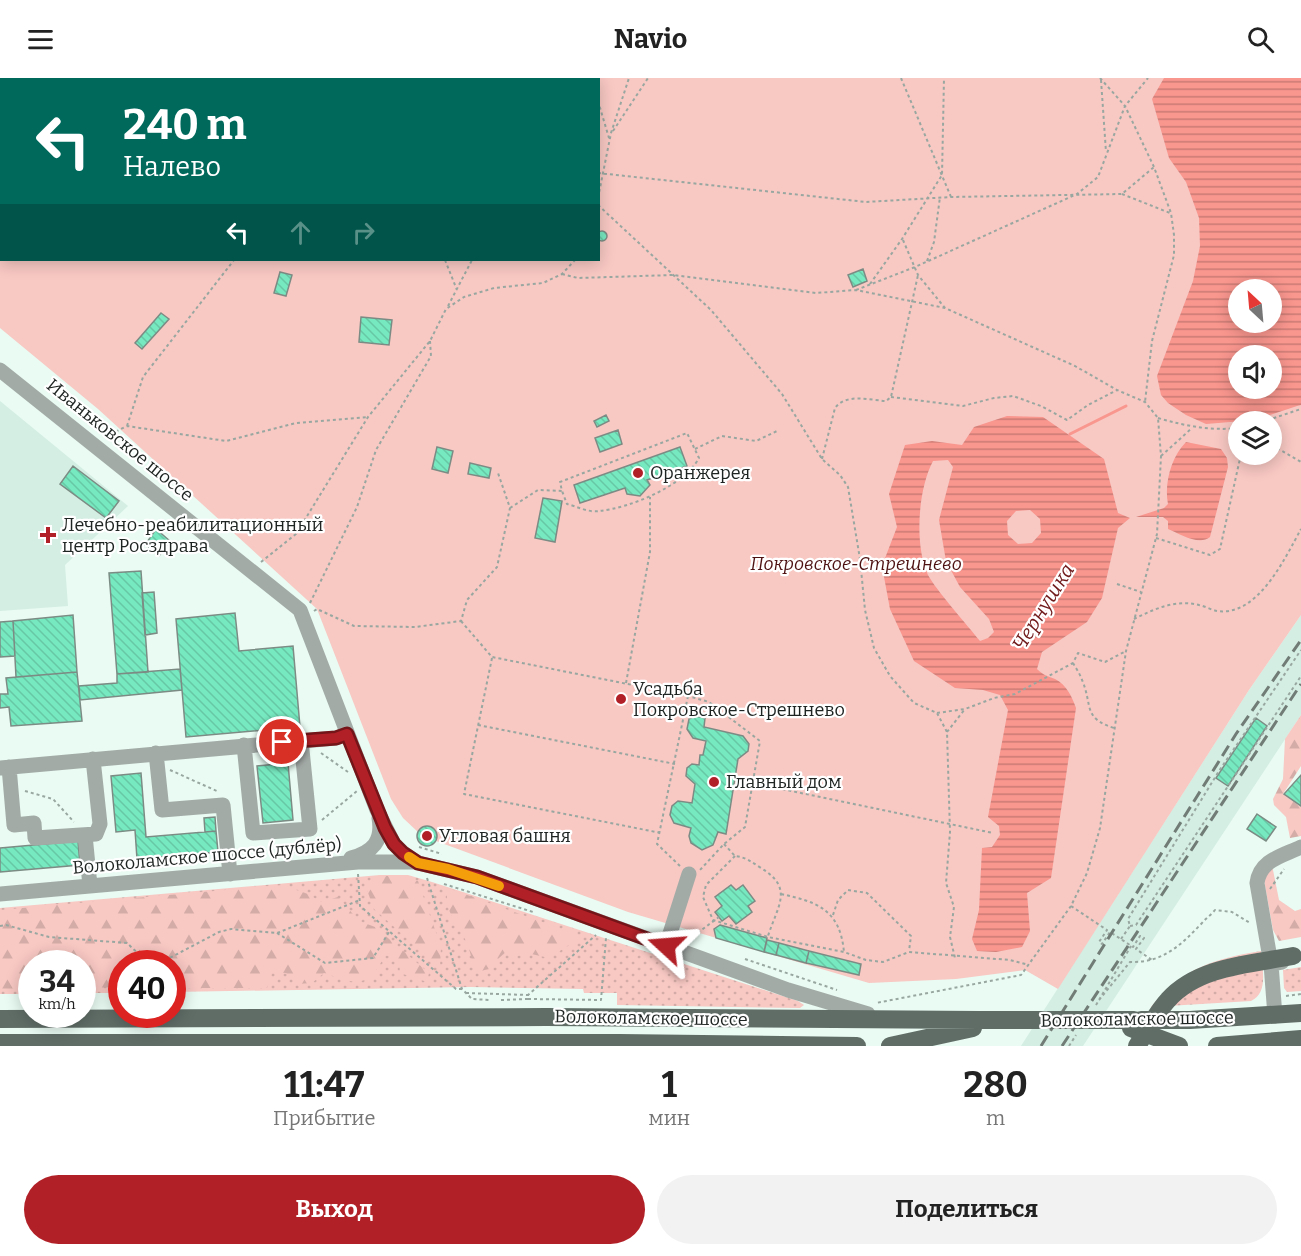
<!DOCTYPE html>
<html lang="ru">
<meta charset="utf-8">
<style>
body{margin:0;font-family:Bitter,serif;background:#f2f2f2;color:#222;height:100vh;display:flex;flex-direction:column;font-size:22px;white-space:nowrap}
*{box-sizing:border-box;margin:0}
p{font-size:20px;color:#767676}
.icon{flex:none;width:33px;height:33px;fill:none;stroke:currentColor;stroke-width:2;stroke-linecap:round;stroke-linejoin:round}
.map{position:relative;height:968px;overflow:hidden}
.details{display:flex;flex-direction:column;background:#fff;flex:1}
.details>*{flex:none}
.top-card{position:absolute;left:0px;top:0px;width:600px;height:183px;box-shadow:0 3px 15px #0003;background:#00695c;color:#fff;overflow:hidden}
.needle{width:39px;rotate:334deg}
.fabs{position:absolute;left:1228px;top:201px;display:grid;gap:12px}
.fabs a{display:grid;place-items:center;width:54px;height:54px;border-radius:50%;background:#fff;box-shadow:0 3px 15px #0003;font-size:30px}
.speed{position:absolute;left:18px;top:872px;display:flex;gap:12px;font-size:30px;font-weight:700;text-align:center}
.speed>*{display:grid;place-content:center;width:78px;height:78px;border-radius:50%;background:#fff;box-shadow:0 3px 15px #0003;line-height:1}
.speed small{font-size:15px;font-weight:400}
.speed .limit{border:9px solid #d22;background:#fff;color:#111}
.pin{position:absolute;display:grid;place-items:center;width:51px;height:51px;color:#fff;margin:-26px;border:3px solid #fff;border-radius:50%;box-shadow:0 2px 6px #0007}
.me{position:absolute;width:66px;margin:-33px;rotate:289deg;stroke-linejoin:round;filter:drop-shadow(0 0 4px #0008)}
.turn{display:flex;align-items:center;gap:21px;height:126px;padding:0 24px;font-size:27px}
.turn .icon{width:78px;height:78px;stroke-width:2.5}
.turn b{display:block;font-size:42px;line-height:51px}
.lanes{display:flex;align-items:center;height:57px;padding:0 24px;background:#0003;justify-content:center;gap:30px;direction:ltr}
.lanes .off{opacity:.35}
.eta{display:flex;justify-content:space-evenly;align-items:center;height:102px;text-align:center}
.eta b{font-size:36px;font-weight:700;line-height:42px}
.cta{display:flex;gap:12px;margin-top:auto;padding:12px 24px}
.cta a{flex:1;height:69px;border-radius:36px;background:#b22027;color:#fff;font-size:24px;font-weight:700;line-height:69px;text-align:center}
.cta a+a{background:#f2f2f2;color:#222}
header{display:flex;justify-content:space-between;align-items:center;height:78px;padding:0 24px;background:#fff;font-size:27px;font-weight:700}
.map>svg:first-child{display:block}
.built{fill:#d4eee3}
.grass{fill:url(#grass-dots)}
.forest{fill:url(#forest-firs)}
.park{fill:#f8c8c3;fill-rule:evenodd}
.water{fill:url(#water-rules);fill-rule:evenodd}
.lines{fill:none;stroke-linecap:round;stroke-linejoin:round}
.stream{stroke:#f9968e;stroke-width:3}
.building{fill:url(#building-back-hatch);stroke:#7c8c85;stroke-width:1.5}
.path{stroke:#99a7a1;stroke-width:2;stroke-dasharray:3 3;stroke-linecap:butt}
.minor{stroke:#a3aba7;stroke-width:15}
.major{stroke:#606d67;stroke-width:18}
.rail{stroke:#717c77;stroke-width:3;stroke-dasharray:12 6;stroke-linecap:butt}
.major-bridge{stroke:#606d67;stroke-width:18}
.route-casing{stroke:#741519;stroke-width:15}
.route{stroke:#b22027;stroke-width:10}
.slow{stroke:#f59e0b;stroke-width:10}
.poi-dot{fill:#b22027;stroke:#fff;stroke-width:2}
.labels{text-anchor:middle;stroke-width:4.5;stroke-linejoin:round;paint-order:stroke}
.street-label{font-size:18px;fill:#1e2421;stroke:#fff}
.poi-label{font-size:18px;fill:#1e2421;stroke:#fff;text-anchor:start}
.park-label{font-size:18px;font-style:italic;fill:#4e1112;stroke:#fff}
.water-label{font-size:20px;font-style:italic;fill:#711a1b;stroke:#fff}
</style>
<header><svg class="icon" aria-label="menu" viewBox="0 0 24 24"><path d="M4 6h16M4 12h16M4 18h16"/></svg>Navio<svg class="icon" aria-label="search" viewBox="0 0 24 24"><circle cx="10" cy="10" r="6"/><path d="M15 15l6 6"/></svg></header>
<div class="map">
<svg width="1301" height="968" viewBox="0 0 1301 968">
<defs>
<pattern id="grass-dots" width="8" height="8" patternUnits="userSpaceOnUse" patternTransform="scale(1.5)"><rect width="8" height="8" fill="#f8c8c3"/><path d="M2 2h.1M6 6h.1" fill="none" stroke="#d4aca7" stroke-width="1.8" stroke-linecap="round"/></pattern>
<pattern id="forest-firs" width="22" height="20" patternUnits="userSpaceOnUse" patternTransform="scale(1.5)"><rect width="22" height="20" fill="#f8c8c3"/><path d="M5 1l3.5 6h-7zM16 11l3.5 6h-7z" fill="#d4aca7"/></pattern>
<pattern id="water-rules" width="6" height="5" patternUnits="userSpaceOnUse" patternTransform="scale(1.5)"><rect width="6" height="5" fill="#f9968e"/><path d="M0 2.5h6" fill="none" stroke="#c97a74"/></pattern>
<pattern id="building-back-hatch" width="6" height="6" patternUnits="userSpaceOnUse" patternTransform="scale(1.5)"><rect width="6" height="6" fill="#77e9c0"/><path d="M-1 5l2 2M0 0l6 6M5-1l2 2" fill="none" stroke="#66c8a5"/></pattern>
</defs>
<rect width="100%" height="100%" fill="#e9fbf3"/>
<path class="built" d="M0,323L128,428L65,487L68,528L0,533Z
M1301,537V637L1083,968H1021L1249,612Z"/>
<path class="grass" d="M380,797H408L432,804L798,923L804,927L800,930L617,927V915H584L583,911L471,909L173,914L172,885H122L121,915H83L82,885H32L31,916H0V830Z
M1261,873C1262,890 1269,914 1251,923L1151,929C1183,890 1213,881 1261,873Z
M1301,889V913L1287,914L1284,910L1283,892Z"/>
<path class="forest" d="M1301,637V688L1283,716L1301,729V758L1290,760L1286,739L1274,727L1273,721L1283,701L1285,661Z
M1272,787L1279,822L1295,833L1301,831V859L1279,863L1273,852L1264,802Z
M382,798H401L418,803L441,869L440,890L374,831L367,812V804Z
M282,807L308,816L321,824L338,819L359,843L375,849L429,895L427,904L400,895L399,881L385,877C368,912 356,906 324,895L312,905L297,906L286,895L272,894L267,910H173L172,885H122L121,909L83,910L82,885H32L31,911L0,912V832Z
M448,810L578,857V861L549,880L527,875L517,878L507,873L499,880L494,890L475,894C472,887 472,879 469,871C462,848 442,836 448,810Z"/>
<path class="park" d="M0,0H1301V537L1249,612L1058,911L1025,892L956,901L869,905L628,834L436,763L433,750L425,748L418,754L403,740L391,721L317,531L98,331L0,250ZM2,2H598V182H2ZM1239,212H1272V244H1239ZM1239,278H1272V310H1239ZM1239,344H1272V376H1239Z"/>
<path class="water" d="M1164,0H1301V327L1297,328L1255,342L1206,346L1186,337L1168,325L1161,317L1157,298L1193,203L1200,168L1199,140L1186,104L1169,80L1152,21ZM1239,212H1272V244H1239ZM1239,278H1272V310H1239Z
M1007,338L1043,339L1104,381L1118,435L1130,440L1118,450L1102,520L1087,544L1042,574L1037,591C1044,598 1048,598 1055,601C1067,607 1072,619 1076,630L1051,800L1027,815L1030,853L1022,869L996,874L977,873L972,861L979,832L982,770L992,769L1000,757L999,748L988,739L1008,632L1000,617L983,612L955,610L914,583L890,531L882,488L897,449L889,416L905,367L932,363L962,367L974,349ZM948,382L953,389L939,442L946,483L960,509L989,541L994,554L988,560L980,563C968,548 936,512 928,497C914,467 918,411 933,383ZM1030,432L1040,441L1041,455L1032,465L1018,466L1008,457L1007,443L1016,433Z
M1186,364L1221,371L1227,380L1228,389L1210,459C1199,468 1180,456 1168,451V443L1163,439H1136L1164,430L1168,426C1164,406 1171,379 1186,364Z"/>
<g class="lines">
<path class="stream" d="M1070,356L1126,328"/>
</g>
<path class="building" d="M597 158a5 5 0 1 1 10 0a5 5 0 1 1-10 0Z
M863,191L867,203L853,209L848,197Z
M280,194L292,197L286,218L274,215Z
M161,235L169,241L142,271L135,265Z
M361,239L392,242L389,267L359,264Z
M606,337L609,343L597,349L594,343Z
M618,352L622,366L600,374L595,360Z
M437,369L453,373L448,395L432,391Z
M680,369L687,388L647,402L650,407L640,418L627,416L625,410L580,425L574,407Z
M470,385L491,390L489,400L468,396Z
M73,388L119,423L106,440L60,406Z
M543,420L562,423L555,464L535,460Z
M156,451L170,463L159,478L145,467Z
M141,493L148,594L117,596L109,495Z
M154,514L157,555L145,557L142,515Z
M235,535L239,573L293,568L300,649L186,659L176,541Z
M73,537L77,594L16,599L13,543Z
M13,543L15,578L0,579V544Z
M180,591L182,612L80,622L79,608L117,605V596Z
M77,594L82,643L11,648L9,629L0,630V616H8L6,600Z
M695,638L705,640L704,649L743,658L749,666L748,673L738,681L726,756L718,754L713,767L702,772L691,765L689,758L691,750L674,745L670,737L672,728L678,723L692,725L695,706L686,698L687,690L692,686L699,687L700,677H703L706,663L693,660L687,651L689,641Z
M1256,640L1267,648L1228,708L1216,700Z
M288,685L293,742L263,745L257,688Z
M141,695L146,759L216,753L218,774L137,781L135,752L116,754L111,698Z
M1301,697V728L1284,716Z
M1257,736L1276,749L1266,763L1247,751Z
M215,739L216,753L205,754L204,740Z
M417 758a10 10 0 1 1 20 0a10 10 0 1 1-20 0Z
M78,763L80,787L0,794V770Z
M731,807L736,812L743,807L755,823L748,828L752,834L736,846L729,838L722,843L715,834L722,828L715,819Z
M720,847L767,860L764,874L716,860L714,851Z
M767,862L779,865L776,877L764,874Z
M779,865L809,873L806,885L776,877Z
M809,873L861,886L859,897L806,885Z"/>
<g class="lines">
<path class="path" d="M418,0L419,2
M458,0L460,2
M592,0V2
M901,0L951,119
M1100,0L1125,28L1154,89L1171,135L1174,157V177L1152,263L1145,324
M374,2L375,0
M1101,2L1106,74
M598,23L609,60
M613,53L648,0
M598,95L866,124L951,119L1122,116L1154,89
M1122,116L1170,135
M598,120L611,55L629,0
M598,127L711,232L782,316L822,381L840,397L848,409L860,481L865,532L874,570L890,598L914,625L937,635L947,654L950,754L946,805L954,829L950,859L955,880
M903,162L918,197L945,230
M445,182L457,212
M927,183L934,164L940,119
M562,196L578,200L673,197L816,215L856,212L945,230L1075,288L1117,312L1145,324L1158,340L1161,378L1157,456L1126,573L1100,750L1087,795L1071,828L1021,897L876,925
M870,206L902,161L942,97L944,0
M856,212L915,189L1077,116L1098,99L1125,28L1148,0
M448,228L472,182
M891,319L963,328L994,320L1013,318L1041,328L1067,342L1088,327L1117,312
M1158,340C1186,348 1210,353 1239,350
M1262,344L1301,331
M127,348L143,299L234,182
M105,359L127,348L226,363L296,345L368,339
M1272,367L1301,384
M695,371L722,358L756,363L777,353
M1161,378L1192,350
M822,381L835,330C846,315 869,322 886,323L891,319L918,197
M510,430L538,412L562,413L560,404L687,355L699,380C684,408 630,430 599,433C589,435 576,428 567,426L562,413
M1156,460L1210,477L1220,471L1241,376
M261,484L296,456L368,339L430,263L446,231L464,219L494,210L543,205L562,196L575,182
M1117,506L1141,514
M310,525L357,429L376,372L431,278L430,263
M314,533L317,531L354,548L415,549L461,543L467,522L497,489L510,430L498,395
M1134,541C1154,531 1176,521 1199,527C1205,528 1211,532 1217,533C1258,539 1285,480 1301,451
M461,543L492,579L688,618L709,624L760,663L745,749L724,766L700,792
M492,580L464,716L661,755
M1073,585C1076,590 1080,596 1082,602C1093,627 1082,640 1114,650
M626,605L650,474V419
M937,635L965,631L994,620L1015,616L1073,585L1078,575L1105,584L1126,573
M478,647L675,686
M947,654L965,631
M321,675L348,694
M170,692L219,714
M753,705L993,755
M25,713L53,721L74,744
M322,742L357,713
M724,766L735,778C745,779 752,784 761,790C794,810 778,827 768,858
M419,769L442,776
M293,775L300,766
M735,778L706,807L703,819L713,842L768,859L844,874L866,882L883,884L909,874L1010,882L1029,887
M680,788L657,766L688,618
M358,796L360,828L456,911H462
M427,800L462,911L472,921L489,922
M444,806L533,834
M1270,811L1284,791
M781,816C818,824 840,832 844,874
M1071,828L1107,852L1099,864L1102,866L1110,854L1133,869L1140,858L1144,860L1136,871L1152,882
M833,837L838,822L848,812L867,815L911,858L909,873
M0,848L6,847L49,859L127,865L145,882L162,884L219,854L231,851L277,855L360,822
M1130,848L1136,847L1301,598
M277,855L325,885L373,880L389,854
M1121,861L1130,848L1128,841L1219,693L1301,572
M688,862L719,839
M745,881L837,912
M466,915L528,917
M1286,918L1301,916
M528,921L601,922L606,860
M501,922L528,921V917L596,857
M1099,922L1130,884C1163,885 1181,867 1202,845C1206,840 1211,837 1215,832L1232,834L1250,845
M1096,927L1131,868
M1069,968L1076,957"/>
<path class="minor" d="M0,292L300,532L377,732L394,766L403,775L418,785L477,799L788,912L868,936
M244,667L253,755L310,751L301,662
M156,675L162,732L223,727L230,796
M9,689L14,747L34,745L35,760L96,756L100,746L93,681
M0,690L336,660L347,656
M85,757L90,808
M351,780C373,774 383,763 379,740
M0,816L358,784H415
M666,868L689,796
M1271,886L1257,805C1260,782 1282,778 1301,769
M1275,938L1271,886L1282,884"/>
<path class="major" d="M0,941L546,939L979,942
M1141,942H1190L1301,935
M1131,950L1179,968
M0,965H620L857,968
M890,968L973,950
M1217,968L1301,961"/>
<path class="rail" d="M1041,968L1236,656L1301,562
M1062,968L1301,606"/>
<path class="major-bridge" d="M979,942H1134
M1137,968C1147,953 1156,935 1168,922C1198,888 1252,886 1293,878"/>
</g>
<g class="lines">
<g class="route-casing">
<path id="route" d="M282,664L336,660L347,656L385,750L394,766L403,775L418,785L477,799L666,868"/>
</g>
<use href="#route" class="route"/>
<path class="slow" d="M409,779L418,785L448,791L499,808"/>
</g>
<g class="poi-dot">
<circle cx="638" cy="395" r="6"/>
<path d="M45 448h6v6h6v6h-6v6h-6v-6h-6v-6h6z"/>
<circle cx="621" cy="621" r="6"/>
<circle cx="714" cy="704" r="6"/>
<circle cx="427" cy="758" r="6"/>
</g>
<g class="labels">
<g class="street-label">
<text transform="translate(120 362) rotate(39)" y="6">Иваньковское шоссе</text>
<text transform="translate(207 778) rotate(-5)" y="6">Волоколамское шоссе (дублёр)</text>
<text transform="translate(651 940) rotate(1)" y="6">Волоколамское шоссе</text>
<text transform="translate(1137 941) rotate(-1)" y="6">Волоколамское шоссе</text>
</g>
<g class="poi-label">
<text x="650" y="401">Оранжерея</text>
<text x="62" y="453">Лечебно-реабилитационный<tspan x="62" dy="21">центр Росздрава</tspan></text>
<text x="633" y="617">Усадьба<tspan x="633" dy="21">Покровское-Стрешнево</tspan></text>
<text x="726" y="710">Главный дом</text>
<text x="439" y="764">Угловая башня</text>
</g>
<g class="park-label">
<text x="856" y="492">Покровское-Стрешнево</text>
</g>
<g class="water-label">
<text transform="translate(1043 529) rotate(-58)" y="7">Чернушка</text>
</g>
</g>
</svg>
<div class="fabs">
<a><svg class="needle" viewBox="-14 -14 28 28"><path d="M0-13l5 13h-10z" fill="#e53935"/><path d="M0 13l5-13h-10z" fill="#767676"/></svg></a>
<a><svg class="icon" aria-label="sound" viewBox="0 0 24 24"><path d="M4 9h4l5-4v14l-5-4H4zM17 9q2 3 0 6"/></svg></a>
<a><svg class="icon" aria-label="layers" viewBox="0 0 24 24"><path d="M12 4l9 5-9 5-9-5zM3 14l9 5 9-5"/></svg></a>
</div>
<div class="speed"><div>34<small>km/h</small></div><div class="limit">40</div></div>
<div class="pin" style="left:282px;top:664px;background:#d93025"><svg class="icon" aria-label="arrive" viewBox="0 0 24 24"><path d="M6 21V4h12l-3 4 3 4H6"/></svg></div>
<svg class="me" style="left:666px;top:868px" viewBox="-20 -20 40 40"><path d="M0-17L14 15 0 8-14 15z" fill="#b22027" stroke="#fff" stroke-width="4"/></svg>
<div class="top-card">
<div class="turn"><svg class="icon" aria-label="left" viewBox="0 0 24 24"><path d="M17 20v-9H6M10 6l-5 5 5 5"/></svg><div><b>240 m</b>Налево</div></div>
<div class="lanes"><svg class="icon" aria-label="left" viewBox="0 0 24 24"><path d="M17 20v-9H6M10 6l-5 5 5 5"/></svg><svg class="icon off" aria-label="ahead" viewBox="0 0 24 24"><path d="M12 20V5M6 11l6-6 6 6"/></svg><svg class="icon off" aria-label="right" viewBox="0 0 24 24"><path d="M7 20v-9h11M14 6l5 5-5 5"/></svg></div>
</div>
</div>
<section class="details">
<div class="eta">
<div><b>11:47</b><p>Прибытие</p></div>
<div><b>1</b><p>мин</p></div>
<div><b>280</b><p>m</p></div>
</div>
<div class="cta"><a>Выход</a><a>Поделиться</a></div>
</section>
